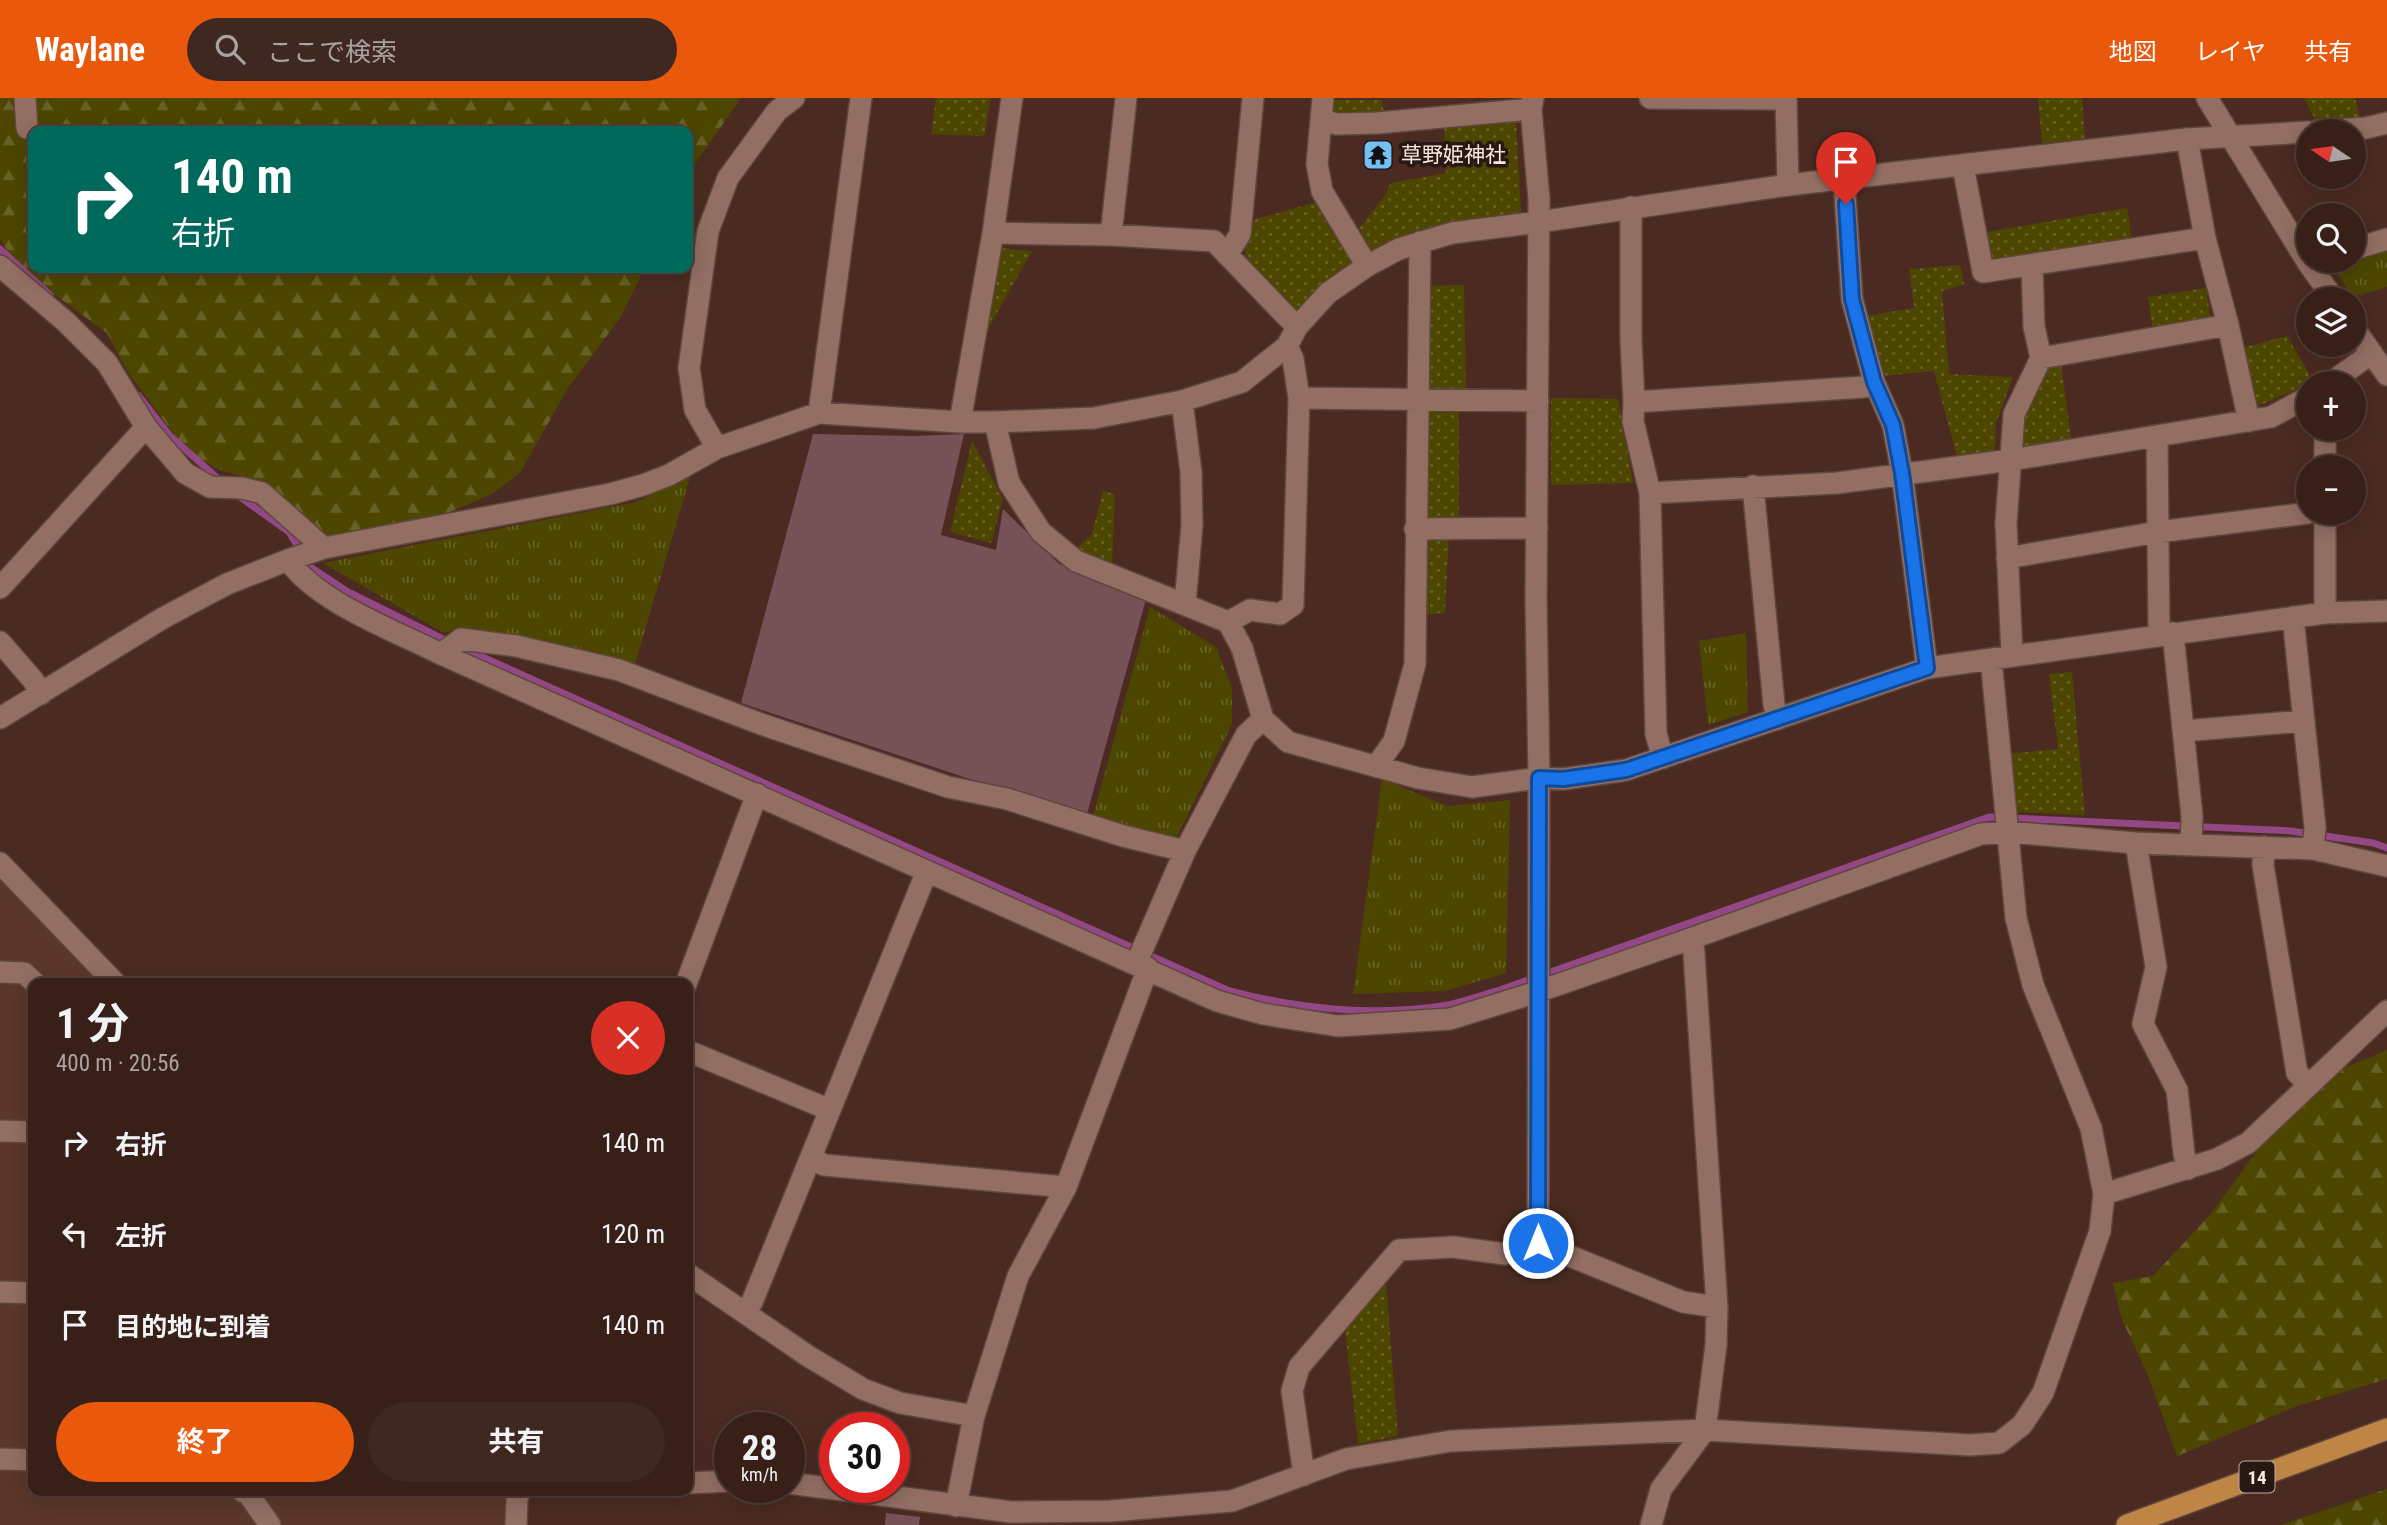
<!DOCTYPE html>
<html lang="ja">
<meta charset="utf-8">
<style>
body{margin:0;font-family:"Roboto Condensed","Noto Sans JP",sans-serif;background:#3f2822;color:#f1f3f6;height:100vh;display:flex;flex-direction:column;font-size:26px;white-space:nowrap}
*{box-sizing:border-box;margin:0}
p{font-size:23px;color:#aba3a2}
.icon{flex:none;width:38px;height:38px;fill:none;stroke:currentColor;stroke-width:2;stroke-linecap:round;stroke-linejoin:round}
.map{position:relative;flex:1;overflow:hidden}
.side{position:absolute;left:28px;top:880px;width:665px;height:518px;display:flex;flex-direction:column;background:#382019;border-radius:14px;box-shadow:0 4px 18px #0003,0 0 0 2px #523e38}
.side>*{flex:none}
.top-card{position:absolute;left:28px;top:28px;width:665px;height:147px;border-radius:14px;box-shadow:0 4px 18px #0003,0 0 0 2px #523e38;background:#00695c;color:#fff;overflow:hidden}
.needle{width:46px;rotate:283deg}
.fabs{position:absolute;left:2296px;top:21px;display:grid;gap:14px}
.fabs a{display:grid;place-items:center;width:70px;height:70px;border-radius:50%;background:#382019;box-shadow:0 4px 18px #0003,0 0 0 2px #523e38;font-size:35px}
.speed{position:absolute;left:714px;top:1314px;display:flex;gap:14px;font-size:35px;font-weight:700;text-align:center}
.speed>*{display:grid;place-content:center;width:91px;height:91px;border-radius:50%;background:#382019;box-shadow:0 4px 18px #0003,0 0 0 2px #523e38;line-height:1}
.speed small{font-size:18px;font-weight:400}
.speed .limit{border:10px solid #d22;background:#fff;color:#111}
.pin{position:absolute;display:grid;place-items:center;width:60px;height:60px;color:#fff;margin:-72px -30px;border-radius:50% 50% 50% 0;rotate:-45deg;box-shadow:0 0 7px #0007}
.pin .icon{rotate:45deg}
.me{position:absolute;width:77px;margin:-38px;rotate:0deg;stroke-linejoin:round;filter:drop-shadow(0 0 5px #0008)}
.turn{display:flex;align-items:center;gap:24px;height:147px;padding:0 28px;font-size:32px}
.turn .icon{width:91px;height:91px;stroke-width:2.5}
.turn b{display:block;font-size:49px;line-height:60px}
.round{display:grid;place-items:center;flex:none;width:74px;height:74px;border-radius:37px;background:#3f2822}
.headline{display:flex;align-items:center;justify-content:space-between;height:119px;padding:0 28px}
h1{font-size:42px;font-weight:700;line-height:52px}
.button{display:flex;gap:14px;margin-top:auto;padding:14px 28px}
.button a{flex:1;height:80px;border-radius:42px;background:#ea580c;color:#fff;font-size:28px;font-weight:700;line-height:80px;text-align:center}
.button a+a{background:#3f2822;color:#f1f3f6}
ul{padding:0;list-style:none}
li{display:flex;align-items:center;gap:21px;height:91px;padding:0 28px}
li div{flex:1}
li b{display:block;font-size:26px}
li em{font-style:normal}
header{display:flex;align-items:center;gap:42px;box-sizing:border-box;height:98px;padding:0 35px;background:#ea580c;color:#fff}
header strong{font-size:33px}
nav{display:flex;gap:38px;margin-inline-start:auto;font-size:24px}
.search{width:490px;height:63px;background:#3f2822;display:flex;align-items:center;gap:18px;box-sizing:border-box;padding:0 24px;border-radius:38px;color:#aba3a2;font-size:26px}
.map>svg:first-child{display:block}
.built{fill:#5b362a}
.grass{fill:url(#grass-tufts)}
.forest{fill:url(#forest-firs)}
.park{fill:url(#park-dots)}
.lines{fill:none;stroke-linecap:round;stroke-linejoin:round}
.stream{stroke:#934785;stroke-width:7}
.building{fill:#765158}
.street-casing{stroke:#60463e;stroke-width:24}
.secondary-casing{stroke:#60463e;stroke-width:24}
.primary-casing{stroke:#60463e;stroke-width:24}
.street{stroke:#926e63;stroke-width:21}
.secondary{stroke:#926e63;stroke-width:21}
.primary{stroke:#bf8544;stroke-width:21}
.route-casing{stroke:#114b97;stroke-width:18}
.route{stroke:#1a73e8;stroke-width:12}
.labels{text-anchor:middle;stroke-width:7;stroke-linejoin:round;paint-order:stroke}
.shield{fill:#271814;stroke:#bca9a4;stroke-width:2}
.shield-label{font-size:19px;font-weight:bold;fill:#fce7e1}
.poi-label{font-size:21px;fill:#fce7e1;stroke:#271814;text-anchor:start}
</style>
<header>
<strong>Waylane</strong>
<div class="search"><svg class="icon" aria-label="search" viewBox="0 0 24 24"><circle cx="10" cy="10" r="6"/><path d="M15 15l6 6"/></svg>ここで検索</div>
<nav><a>地図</a><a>レイヤ</a><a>共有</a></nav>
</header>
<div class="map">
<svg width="2387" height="1427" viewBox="0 0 2387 1427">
<defs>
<pattern id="grass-tufts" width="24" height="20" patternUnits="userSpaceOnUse" patternTransform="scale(1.75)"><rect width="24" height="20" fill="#4d4600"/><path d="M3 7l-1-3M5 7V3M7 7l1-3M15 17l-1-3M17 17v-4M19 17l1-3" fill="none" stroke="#686125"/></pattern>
<pattern id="forest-firs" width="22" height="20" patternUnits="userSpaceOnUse" patternTransform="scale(1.75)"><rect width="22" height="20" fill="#4d4600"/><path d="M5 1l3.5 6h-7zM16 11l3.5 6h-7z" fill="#686125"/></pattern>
<pattern id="park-dots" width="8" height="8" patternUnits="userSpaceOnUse" patternTransform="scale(1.75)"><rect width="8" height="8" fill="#4d4600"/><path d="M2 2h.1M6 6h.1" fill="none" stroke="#686125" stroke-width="1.8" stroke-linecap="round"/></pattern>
</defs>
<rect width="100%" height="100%" fill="#4b2b21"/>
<path class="built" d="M0,781L89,874L102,885L33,886V1393H507L506,1427H0Z"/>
<path class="grass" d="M2387,152V189L2353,199L2332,168Z
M690,379L635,566L491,538L442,534L323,465L636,404Z
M1150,509L1216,549L1232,590V626L1174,745L1093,719Z
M1746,535L1748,614L1708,627L1699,543Z
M1382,681L1447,708L1510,702L1506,875L1445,893L1353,896Z"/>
<path class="forest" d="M0,0H741L688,76V33H33V170H645L620,220L568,290L520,375L492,396L403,434L338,445L256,383L215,370L183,349L128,274L107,235L58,199L21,176L0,140Z
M2387,952V1281L2297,1308L2177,1358L2147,1275L2121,1219L2113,1185L2153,1178L2210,1117L2259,1050L2335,974Z
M2387,1391V1427H2281Z"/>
<path class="park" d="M936,0H991L984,38L931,36Z
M2038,0H2082L2085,41L2042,45Z
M2304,0H2355L2360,20L2316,23Z
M1334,2H1382L1384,17L1333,18Z
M1516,23L1521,115L1442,127L1371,156L1356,134L1384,99L1391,85L1446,75L1444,26Z
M1317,104L1356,161L1297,217L1244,163L1249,123Z
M2127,110L2132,143L1992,166L1987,134Z
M1000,150L1032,153L985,236Z
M1960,167L1964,186L1942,193L1949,276L2013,279L1996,325L1995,354L1958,362L1934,273L1881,278L1864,218L1914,210L1909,171Z
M1464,187L1466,291L1427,292L1425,188Z
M2206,190L2211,223L2153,233L2148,199Z
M2287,238L2314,284L2253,310L2242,250Z
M2061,266L2072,347L2019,354L2020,318L2046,268Z
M1551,300L1618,301L1633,385L1551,387Z
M1425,313H1459V419H1425Z
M972,343L1003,401L991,445L950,434Z
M1103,393L1115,396L1112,469L1076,451L1092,436Z
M1426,437H1449L1445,515L1421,517Z
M2072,574L2085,717L2016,714L2007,656L2058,651L2049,576Z
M1386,1184L1398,1338L1358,1346L1345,1231Z"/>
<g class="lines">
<path class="stream" d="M0,151L50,197
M138,297L169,337L222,384
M233,394L289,434L310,469L348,494L449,544
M460,549L1227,892C1295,911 1377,919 1448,907C1465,903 1483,897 1500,892L1989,719L2291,733L2373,745L2387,750"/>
</g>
<path class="building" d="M813,336L913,338L964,336L941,437L996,452L1003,411L1059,466L1146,501L1087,716L1009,694L741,605Z
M886,1415L920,1419L919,1427H885Z"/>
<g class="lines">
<g class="street-casing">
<path id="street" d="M25,0L27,30
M1323,0L1317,66L1322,93L1367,168
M1533,0L1531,11L1539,101L1536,503L1539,680L1538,1145L1683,1204L1717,1209
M1650,0L1786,1
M1786,0L1788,87
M2207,0L2308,165L2334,201
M1321,22L1337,26L1377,25L1531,11
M2187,41L2205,140L2228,227L2249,323
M1963,68L1983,174L2205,140
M1844,83L1852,201L1874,284L1893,327L1902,375L1927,570
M1631,109V243L1634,304
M993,135L1111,137L1214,143L1297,229
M1111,137L1126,0
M2354,151L2387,141
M1227,157L1240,136L1253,0
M0,168L66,224L107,265L146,329L185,375L210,389L242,390L262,395L324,450
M2032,168L2034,229L2041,260L2228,227
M2354,230L2387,277
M2330,285L2372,255
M1299,300L1538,303
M1182,303L1191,374L1192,427L1185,506
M819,315L861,0
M960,324L993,135L1012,0
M995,324L1009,385L1041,434L1076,463L1228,524L1242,550L1263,621L1288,644L1418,680L1472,689L1539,680L1563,681L1626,672L1927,570L2325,515L2387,513
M2157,338L2159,537
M717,350L695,312L689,270L708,133L728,80L777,13L794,0
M2325,369V331
M1753,388L1774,607L1778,621
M1650,395L1633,323L1634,304L1864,289L1874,284
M1415,431L1537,430
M2007,460L2158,434L2308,415
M288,462C317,504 395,533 441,556L1217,903L1263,916L1338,928L1450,921L1537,894L1693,840L1981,736L2009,734L2136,745L2313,751L2387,768
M0,490L146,329
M2325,515V415
M2293,519L2315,729L2313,751
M1228,524L1250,512L1280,516L1293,507L1299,300L1293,261L1287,248
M2173,535L2192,718L2191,747
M0,544L33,582L41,596
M441,556L461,541L516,548L619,572L761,626L948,689L1007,701L1123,738L1185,753
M2012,557L2006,425L2014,316L2041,260
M0,620L163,520L227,486L288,462L324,450L610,396L643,387L669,377L717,350L819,315L960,324H995L1094,320L1182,303L1242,284L1287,248L1297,229L1328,195L1367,168L1399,151L1452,135L1539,124
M2184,633L2304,623
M1663,660L1656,636L1650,395L1837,385L2011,362L2271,319L2308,299
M1377,667L1394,643L1415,566L1420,144
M2136,745L2156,869L2143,926L2177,992L2184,1056L2188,1071
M2264,749L2263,767L2297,975L2309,987
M0,765L116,886
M1693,840L1717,1209L1716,1247L1705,1332L1970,1347L1999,1345L2022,1327L2043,1295L2100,1133L2104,1096L2091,1030L2033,887L2016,820L1991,561
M1136,866L1185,753L1246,637L1263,621
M0,874L24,875L36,886
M686,886L757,696
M688,953L830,1012
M0,1033L33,1034
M811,1059L824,1067L1066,1089
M2104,1096L2217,1061L2248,1045L2387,913
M688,1176L808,1258L863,1291L900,1305L974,1318
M0,1194L33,1195
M744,1214L752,1204L927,773
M1304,1377L1292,1293L1299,1269L1399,1152L1453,1149L1505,1156L1538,1145
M688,1385L730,1383
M789,1385L1011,1414L1111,1413L1232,1403L1346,1361L1451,1343L1705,1332
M956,1408L974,1318L1018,1178L1066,1089L1148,870
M516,1427L517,1400L520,1393
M1651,1427L1661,1391L1705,1332"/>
</g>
<g class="secondary-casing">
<path id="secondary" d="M2317,33L2366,30L2387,25
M1539,124L1788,87L2187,41L2308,34
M0,1361L33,1362
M242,1393L249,1397L270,1427"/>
</g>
<g class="primary-casing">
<path id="primary" d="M2127,1427L2387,1331"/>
</g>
<use href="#street" class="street"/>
<use href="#secondary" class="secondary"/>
<use href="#primary" class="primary"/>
</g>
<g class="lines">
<g class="route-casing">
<path id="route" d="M1538,1145L1539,680L1563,681L1626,672L1927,570L1902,375L1893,327L1874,284L1852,201L1846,106"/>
</g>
<use href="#route" class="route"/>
</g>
<defs>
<g id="temple-square" transform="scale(1.575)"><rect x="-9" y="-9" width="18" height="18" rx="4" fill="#71c1f5" stroke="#271814"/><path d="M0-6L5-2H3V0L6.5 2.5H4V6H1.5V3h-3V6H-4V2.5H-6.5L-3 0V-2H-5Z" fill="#111"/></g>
</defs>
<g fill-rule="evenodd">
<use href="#temple-square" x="1378" y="57"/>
</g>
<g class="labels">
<rect class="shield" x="2239.5" y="1363.5" width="35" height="31" rx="5"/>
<g class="shield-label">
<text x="2257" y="1386">14</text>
</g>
<g class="poi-label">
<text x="1401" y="64">草野姫神社</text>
</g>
</g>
</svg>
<div class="fabs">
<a><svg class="needle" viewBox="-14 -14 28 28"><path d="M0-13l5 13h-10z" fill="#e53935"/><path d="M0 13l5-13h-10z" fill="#aba3a2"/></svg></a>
<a><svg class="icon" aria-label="search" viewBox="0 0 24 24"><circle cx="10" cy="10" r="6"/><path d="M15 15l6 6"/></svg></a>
<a><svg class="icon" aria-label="layers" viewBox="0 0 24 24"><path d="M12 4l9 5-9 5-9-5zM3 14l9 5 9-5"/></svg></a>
<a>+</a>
<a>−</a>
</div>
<div class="speed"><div>28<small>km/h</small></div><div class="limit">30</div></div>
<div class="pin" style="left:1846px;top:106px;background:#d93025"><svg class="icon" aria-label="arrive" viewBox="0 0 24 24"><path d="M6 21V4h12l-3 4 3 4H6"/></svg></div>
<svg class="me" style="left:1538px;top:1145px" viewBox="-20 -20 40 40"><circle r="17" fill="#1a73e8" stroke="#fff" stroke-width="3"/><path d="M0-11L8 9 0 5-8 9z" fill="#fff"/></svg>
<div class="top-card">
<div class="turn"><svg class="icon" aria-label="right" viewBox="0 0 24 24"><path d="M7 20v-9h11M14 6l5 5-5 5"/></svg><div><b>140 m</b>右折</div></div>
</div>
<section class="side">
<div class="headline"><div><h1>1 分</h1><p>400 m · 20:56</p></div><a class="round" style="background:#d93025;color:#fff"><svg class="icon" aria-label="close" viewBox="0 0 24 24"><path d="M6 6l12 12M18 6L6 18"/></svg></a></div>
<ul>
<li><svg class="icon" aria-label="right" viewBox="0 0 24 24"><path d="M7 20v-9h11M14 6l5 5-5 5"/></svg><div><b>右折</b></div><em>140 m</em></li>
<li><svg class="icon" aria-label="left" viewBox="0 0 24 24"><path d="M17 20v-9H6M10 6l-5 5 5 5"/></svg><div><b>左折</b></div><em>120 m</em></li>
<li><svg class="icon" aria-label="arrive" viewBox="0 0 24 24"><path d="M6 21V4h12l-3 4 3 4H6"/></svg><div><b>目的地に到着</b></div><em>140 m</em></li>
</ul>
<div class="button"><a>終了</a><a>共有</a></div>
</section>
</div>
